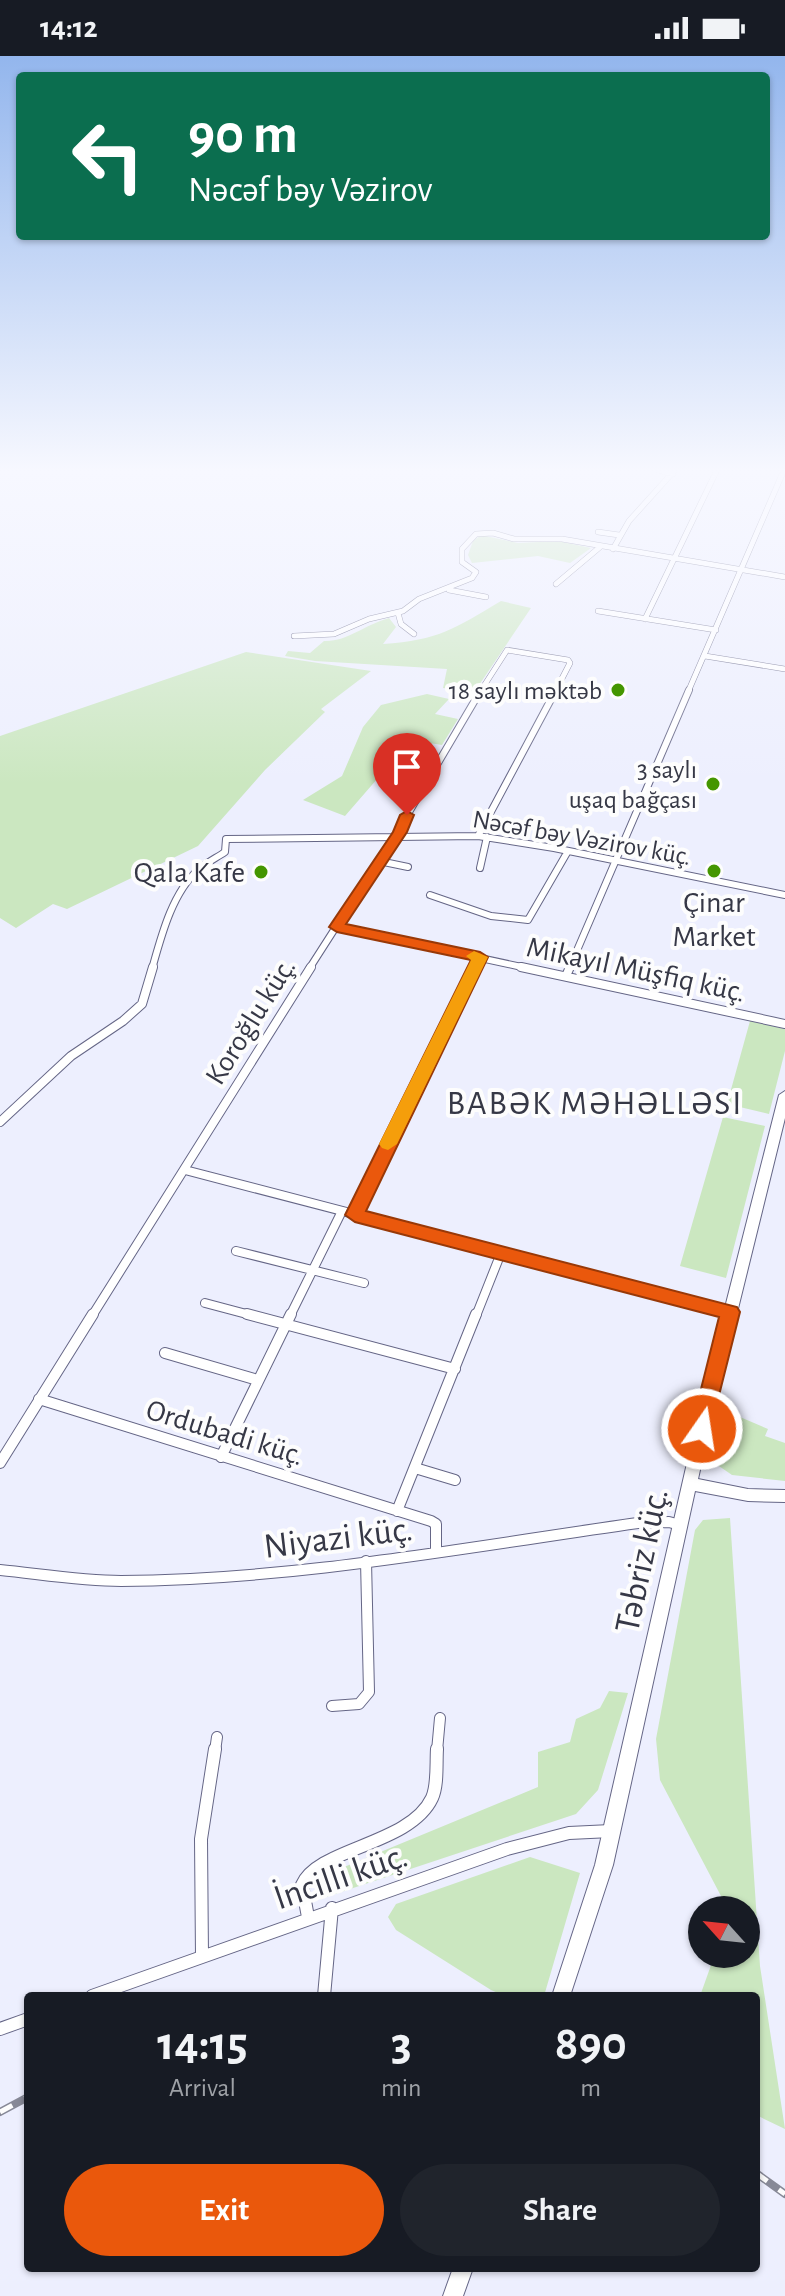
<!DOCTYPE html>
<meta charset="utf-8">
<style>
body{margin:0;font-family:"Alegreya Sans",sans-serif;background:#20242c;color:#f1f3f6;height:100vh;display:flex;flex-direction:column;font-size:30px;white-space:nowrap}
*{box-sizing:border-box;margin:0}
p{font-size:26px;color:#9ea1a6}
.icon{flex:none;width:44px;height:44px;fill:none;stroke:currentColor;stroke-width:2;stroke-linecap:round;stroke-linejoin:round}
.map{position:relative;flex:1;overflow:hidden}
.drawer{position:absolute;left:24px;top:1936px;width:736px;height:280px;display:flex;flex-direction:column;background:#171b24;border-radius:8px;box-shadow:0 2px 6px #0004}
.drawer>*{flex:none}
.top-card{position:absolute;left:16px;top:16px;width:754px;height:168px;border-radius:8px;box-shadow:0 2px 6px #0004;background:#0b6e4f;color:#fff;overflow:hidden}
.needle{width:52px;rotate:297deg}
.buttons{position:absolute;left:688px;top:1840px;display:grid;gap:16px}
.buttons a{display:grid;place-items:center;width:72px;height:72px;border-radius:50%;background:#171b24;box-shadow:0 2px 6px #0004;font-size:40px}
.pin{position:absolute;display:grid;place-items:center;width:68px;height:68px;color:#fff;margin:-82px -34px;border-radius:50% 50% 50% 0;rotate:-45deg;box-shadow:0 0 8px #0007}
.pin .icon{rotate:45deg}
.me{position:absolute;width:88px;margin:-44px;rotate:13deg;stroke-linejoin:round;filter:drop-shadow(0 0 6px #0008)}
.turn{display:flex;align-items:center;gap:28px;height:168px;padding:0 40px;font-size:36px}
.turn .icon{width:104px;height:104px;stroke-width:2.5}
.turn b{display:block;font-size:56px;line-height:68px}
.eta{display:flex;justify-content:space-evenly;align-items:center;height:136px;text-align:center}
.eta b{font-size:48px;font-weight:600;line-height:56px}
.cta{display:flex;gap:16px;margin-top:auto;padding:16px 40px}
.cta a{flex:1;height:92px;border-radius:48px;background:#ea580c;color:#fff;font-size:32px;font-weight:600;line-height:92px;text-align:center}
.cta a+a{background:#20242c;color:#f1f3f6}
.status{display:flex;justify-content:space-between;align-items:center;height:56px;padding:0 40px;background:#171b24;direction:ltr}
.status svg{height:22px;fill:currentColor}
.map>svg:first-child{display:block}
.green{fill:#cbe7c0}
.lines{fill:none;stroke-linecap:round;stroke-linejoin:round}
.street-far4-casing{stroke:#656686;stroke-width:6}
.street-far3-casing{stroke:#656686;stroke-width:8}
.street-far2-casing{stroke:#656686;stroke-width:10}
.street-far1-casing{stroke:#656686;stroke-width:12}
.street-casing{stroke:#656686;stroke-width:14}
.secondary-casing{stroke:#656686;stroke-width:2}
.street-far4{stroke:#fff;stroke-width:5}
.street-far3{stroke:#fff;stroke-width:6}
.street-far2{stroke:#fff;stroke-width:8}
.street-far1{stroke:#fff;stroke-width:10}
.street{stroke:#fff;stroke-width:12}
.secondary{fill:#fff;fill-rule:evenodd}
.rail-casing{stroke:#878997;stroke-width:8}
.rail{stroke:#fdfdfd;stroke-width:5;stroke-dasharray:14;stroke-linecap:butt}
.route{fill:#ea580c;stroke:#983908;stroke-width:2}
.slow{fill:#f59e0b}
.poi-dot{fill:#449600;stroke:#fdfdfd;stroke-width:3}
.labels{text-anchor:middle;stroke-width:8;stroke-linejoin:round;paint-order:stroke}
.far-poi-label{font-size:26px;fill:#363846;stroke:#fdfdfd;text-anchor:end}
.far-street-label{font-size:26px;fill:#363846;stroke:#fdfdfd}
.poi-label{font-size:30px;fill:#363846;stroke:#fdfdfd;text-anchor:end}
.street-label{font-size:30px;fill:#363846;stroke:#fdfdfd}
.quarter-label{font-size:34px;letter-spacing:2px;fill:#363846;stroke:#fdfdfd}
.near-street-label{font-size:36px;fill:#363846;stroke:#fdfdfd}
</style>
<div class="status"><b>14:12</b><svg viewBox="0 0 49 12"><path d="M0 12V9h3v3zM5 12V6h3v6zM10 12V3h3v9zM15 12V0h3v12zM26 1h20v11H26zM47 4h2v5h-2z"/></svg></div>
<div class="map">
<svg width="785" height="2240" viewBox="0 0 785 2240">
<rect width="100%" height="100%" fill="#edeffe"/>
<path class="green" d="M481,479L518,487L558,485L591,492L570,507L538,500L472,507L468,499L473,485Z
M501,545L531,552L475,635L443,632L447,613L315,605L285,600L288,595L310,597L324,585C347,586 364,569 389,562L396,571L383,588C439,584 454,573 501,545Z
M246,596L371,615L321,653L325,656L265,714L198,790L67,853L53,848L16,872L0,862V680Z
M427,638L449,643L435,658L458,663L442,689L411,684L345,760L303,744L342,720L363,671L381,649Z
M750,965L785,973V995L769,1058L727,1048Z
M723,1061L765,1070L726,1222L680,1210Z
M719,1352L768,1373L765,1380L785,1387V1425L732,1419L716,1408L712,1394Z
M730,1462L760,1910L785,2073L756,2059V1940H700L715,1898H746V1854H721V1840L660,1724L656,1683L695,1474L703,1464Z
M609,1635L628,1637L598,1734L576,1758L323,1842L322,1827L332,1816L538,1731V1696L570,1686L576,1663L600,1652Z
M530,1801L580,1817L544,1940H505L491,1934L396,1874L388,1861L396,1848Z"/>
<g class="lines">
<g class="street-far4-casing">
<path id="street-far4" d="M658,414L673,418
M598,476L619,479
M613,493L629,465L675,414
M556,528L600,491
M449,534L486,541
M598,555L716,574
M398,557L401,568L414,578
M645,563L717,414
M294,580L334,578L369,563L403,555L419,543L472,522L476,516L462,506V493L476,478L493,477L514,483H562L785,521
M705,600L785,613
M480,636L507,594L568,604L570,607L555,636
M688,636L784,414"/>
</g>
<g class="street-far3-casing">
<path id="street-far3" d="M478,780L556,634
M379,805L408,811
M480,812L487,781
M430,839L491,860L528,864L568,795
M337,871L531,913
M152,913C161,881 172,837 198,814C206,807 216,802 225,796L226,783L478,780L554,792L785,839
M309,913L402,768L481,634
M474,913L480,901
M569,913L689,634"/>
</g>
<g class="street-far2-casing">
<path id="street-far2" d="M521,911L785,968
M566,920L570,911
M0,1066L71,1000L123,965L142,948L153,911
M185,1114L730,1256
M355,1159L475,911
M236,1195L364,1227
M205,1247L254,1260
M92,1260L311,911
M290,1260L342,1155
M476,1260L501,1197"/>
</g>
<g class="street-far1-casing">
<path id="street-far1" d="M247,1258L455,1313
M165,1297L258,1324
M39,1343L431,1465L436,1468V1496
M221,1401L291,1258
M0,1407L93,1258
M415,1412L455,1424
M397,1455L476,1258
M0,1514C40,1518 81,1525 121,1525C294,1524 467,1491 638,1467L669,1466L680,1469
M332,1650L359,1648L369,1636L366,1505
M215,1695L217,1681
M437,1695L440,1662"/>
</g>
<g class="street-casing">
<path id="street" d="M308,1861L302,1829C317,1792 410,1789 432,1742C438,1729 436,1708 437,1693
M202,1901L201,1783L215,1693
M92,1940L507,1793L569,1777L611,1775
M324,1940L332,1852
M0,1973L28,1963"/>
</g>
<g class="secondary-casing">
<path id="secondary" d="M785,1035V1062L715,1346L698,1423L748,1433L785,1434V1446L748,1445L695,1435L613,1809L570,1940H552L595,1809L701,1346L779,1039Z
M453,2212H473L463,2240H443Z"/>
</g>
<use href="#street-far4" class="street-far4"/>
<use href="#street-far3" class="street-far3"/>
<use href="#street-far2" class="street-far2"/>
<use href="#street-far1" class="street-far1"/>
<use href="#street" class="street"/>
<use href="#secondary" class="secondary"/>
<g class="rail-casing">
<path id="rail" d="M0,2056L28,2041
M756,2117L785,2138"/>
</g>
<use href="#rail" class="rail"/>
</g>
<linearGradient id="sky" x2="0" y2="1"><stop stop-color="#93b6ed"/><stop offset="0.57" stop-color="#f7f8ff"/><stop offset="1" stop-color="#f7f8ff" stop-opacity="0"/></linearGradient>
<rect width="785" height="728" fill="url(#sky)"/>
<path class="route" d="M407,755L414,759L407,776L346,868L480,896L488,901L366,1155L737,1251L740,1256L709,1379L702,1382L695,1379L691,1373L719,1261L355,1166L345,1159L471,904L337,876L329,871L393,776L400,759Z"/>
<path class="slow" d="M474,895L488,901L397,1088L388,1094L382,1092L379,1088L471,904L466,900Z"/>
<g class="poi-dot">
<circle cx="618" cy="634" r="8"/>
<circle cx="713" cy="728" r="8"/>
<circle cx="714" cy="815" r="8"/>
<circle cx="261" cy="816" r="8"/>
</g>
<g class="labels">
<g class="far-poi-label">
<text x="602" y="643">18 saylı məktəb</text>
<text x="697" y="722">3 saylı<tspan x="697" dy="30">uşaq bağçası</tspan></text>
</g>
<g class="far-street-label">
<text transform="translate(582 781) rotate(10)" y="9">Nəcəf bəy Vəzirov küç.</text>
</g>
<g class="poi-label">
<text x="245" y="826">Qala Kafe</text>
<text x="714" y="856" text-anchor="middle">Çinar<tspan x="714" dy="34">Market</tspan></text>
</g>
<g class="street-label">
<text transform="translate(636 913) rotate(12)" y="10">Mikayıl Müşfiq küç.</text>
<text transform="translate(250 965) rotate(-58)" y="10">Koroğlu küç.</text>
<text transform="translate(225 1376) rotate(17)" y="10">Ordubadi küç.</text>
</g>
<g class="quarter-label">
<text x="595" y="1058">BABƏK MƏHƏLLƏSI</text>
</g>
<g class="near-street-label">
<text transform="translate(338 1480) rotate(-7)" y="13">Niyazi küç.</text>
<text transform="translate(640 1504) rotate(-78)" y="13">Təbriz küç.</text>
<text transform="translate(340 1819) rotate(-19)" y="13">İncilli küç.</text>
</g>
</g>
</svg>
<div class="buttons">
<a><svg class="needle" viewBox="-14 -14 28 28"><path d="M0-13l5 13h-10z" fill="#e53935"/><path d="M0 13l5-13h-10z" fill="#9ea1a6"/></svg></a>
</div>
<div class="pin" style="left:407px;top:759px;background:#d93025"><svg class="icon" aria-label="arrive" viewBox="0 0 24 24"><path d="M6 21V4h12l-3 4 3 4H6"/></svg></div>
<svg class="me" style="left:702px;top:1373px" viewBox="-20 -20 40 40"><circle r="17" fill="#ea580c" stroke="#fff" stroke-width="3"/><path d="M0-11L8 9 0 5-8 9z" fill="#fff"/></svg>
<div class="top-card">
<div class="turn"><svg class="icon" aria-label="left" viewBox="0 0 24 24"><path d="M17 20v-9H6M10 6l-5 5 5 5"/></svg><div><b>90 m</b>Nəcəf bəy Vəzirov</div></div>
</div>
<section class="drawer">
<div class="eta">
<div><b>14:15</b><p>Arrival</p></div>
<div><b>3</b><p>min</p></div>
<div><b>890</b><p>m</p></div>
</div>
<div class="cta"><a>Exit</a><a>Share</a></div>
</section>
</div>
